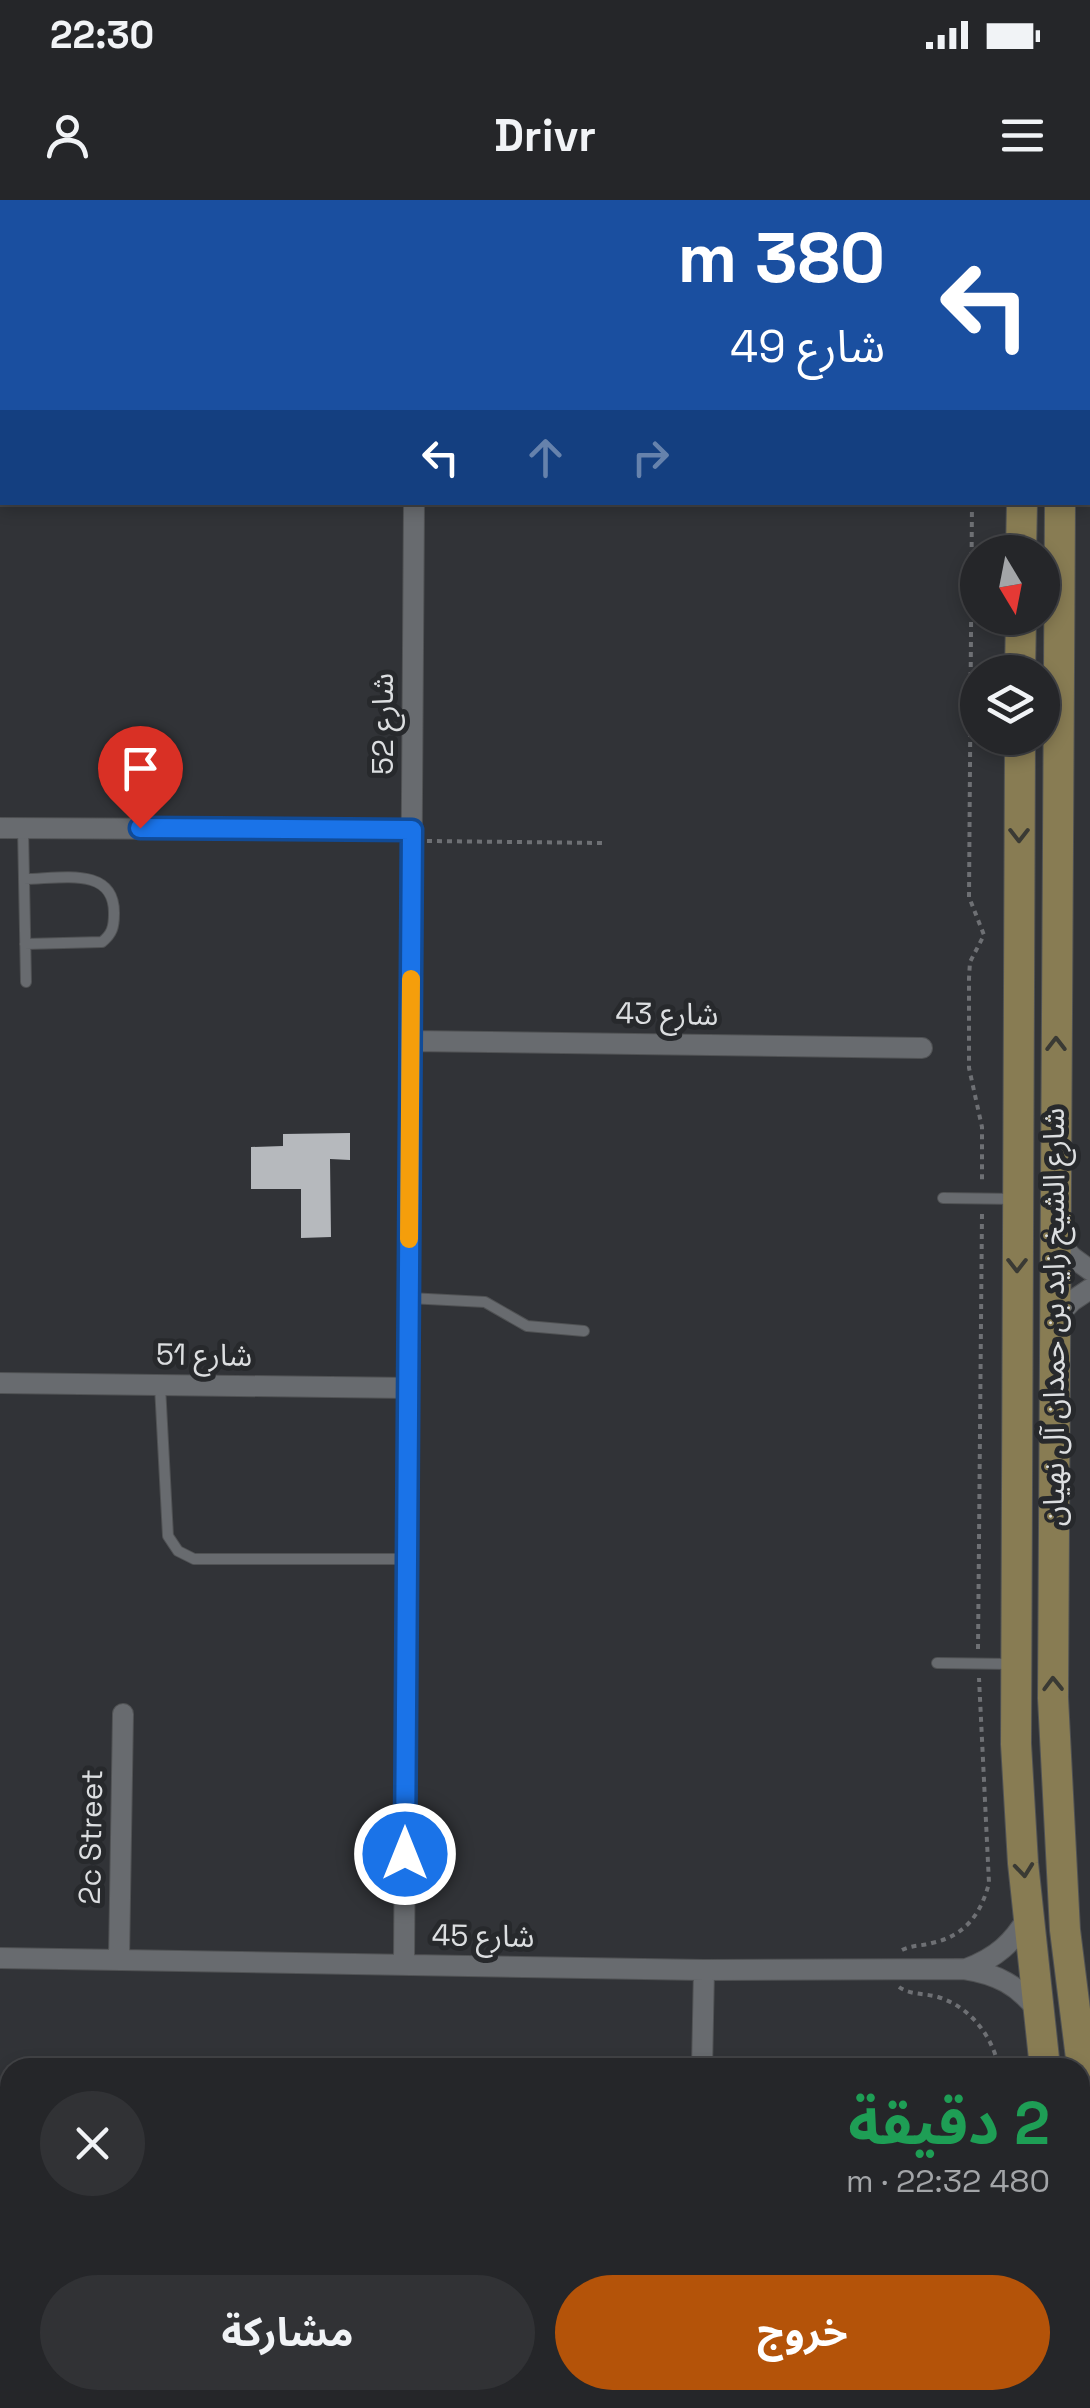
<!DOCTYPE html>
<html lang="ar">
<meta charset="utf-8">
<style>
body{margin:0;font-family:"Space Grotesk","Noto Sans Arabic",sans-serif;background:#313235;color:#f1f3f6;direction:rtl;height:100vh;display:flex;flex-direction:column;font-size:38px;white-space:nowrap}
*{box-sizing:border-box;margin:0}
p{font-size:32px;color:#a3a5a8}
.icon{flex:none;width:55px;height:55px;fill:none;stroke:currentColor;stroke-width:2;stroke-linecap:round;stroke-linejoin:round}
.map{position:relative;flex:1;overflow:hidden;direction:ltr}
.side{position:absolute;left:0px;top:1858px;width:1090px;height:352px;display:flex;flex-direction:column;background:#252629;border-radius:30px 30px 0 0;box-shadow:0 5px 15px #0003,0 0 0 2px #424346;direction:rtl}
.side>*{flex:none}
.hud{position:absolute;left:0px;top:0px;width:1090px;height:305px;box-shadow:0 5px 15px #0003,0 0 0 2px #424346;direction:rtl;background:#1a4fa0;color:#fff;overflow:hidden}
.needle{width:65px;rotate:170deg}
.controls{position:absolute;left:960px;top:335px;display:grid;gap:20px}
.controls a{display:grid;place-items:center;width:100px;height:100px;border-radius:50%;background:#252629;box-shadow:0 5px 15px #0003,0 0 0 2px #424346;font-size:50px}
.pin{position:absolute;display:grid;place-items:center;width:85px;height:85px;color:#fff;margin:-102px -42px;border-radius:50% 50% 50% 0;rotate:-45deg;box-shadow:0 0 10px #0007}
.pin .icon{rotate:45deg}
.me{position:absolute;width:110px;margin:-55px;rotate:0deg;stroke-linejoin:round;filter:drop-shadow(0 0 8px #0008)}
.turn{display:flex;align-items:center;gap:35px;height:210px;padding:0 40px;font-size:45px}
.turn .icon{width:130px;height:130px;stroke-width:2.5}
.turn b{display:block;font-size:70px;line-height:85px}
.lanes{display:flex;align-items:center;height:95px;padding:0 40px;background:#0003;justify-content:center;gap:50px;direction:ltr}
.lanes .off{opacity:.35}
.round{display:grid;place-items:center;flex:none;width:105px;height:105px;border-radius:52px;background:#313235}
.headline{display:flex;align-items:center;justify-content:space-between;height:170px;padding:0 40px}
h1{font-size:60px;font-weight:700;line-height:75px;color:#1e9e55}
.primary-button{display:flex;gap:20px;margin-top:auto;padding:20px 40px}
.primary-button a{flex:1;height:115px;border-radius:60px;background:#b45309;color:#fff;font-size:40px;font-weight:700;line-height:115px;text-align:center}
.primary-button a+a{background:#313235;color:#f1f3f6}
.status{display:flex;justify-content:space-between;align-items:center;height:70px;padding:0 50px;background:#252629;direction:ltr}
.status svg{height:28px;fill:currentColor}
header{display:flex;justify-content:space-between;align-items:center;height:130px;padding:0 40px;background:#252629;font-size:45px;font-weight:700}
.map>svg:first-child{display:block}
.green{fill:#41552e}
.building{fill:#b6b9bd}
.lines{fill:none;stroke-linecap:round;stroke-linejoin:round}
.lane-casing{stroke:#505254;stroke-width:12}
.street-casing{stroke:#505254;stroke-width:22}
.primary-casing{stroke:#505254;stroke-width:32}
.path{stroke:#6e7074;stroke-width:4;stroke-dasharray:5 5;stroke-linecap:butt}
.lane{stroke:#686b6f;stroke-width:10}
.street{stroke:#686b6f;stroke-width:20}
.primary{stroke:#887c53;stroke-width:30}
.oneway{stroke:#3a3a34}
.route-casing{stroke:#114b97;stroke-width:25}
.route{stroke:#1a73e8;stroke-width:18}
.slow{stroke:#f59e0b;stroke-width:18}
.labels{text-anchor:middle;stroke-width:10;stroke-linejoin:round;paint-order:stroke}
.street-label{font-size:30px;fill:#dcdee0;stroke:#27292c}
</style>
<div class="status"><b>22:30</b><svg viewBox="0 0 49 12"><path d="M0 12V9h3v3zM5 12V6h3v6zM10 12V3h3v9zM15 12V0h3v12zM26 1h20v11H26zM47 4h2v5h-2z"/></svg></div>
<header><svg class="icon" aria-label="menu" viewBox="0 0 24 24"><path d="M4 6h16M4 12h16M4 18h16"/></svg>Drivr<svg class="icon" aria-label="person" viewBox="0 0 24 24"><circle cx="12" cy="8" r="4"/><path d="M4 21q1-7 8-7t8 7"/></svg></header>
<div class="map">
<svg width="1090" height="2208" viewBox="0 0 1090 2208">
<rect width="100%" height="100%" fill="#313337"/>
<path class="green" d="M0,0H622V2Z"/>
<path class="building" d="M350,933V960L330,959L331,1037L301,1038V989H251V947L283,946V934Z"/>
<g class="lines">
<g class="lane-casing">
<path id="lane" d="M775,2V0
M1088,283H1090
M23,628L26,782
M24,679C59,679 115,665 114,714C114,727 112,734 102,742L25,744
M943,998L1017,999
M409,1098L485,1102L527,1126L584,1131
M160,1186L168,1336L178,1351L194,1359H406
M937,1463L1011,1464
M568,2208V2200
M717,2208L762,2200"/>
</g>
<g class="street-casing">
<path id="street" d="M0,50H2
M0,628L412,630
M410,841L922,848
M1055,1038L1072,1057L1090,1070
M1054,1120L1072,1101L1090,1089
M0,1183L408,1188
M0,1758L704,1770L964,1769C997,1774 1018,1785 1038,1811
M119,1760L123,1514
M404,1765L414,302
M966,1769C996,1758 1013,1743 1029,1715
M702,1868L704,1770"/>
</g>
<g class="primary-casing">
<path id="primary" d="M1022,2V0
M1062,2V0
M1060,302L1053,1498L1065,1730L1090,1930
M1021,352L1022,302
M1020,472L1021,418
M1020,538L1016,1544L1023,1663L1045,1868
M1080,2097L1090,2149"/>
</g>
<path class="path" d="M480,0V2
M959,2L961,0
M0,19H2
M972,302L969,697L984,735L970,762L969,778V868L982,927V984
M427,641L602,643
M978,1449L982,1014
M902,1750C912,1745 922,1746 932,1743C965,1736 981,1714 989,1683L979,1478
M899,1787C910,1795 924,1793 938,1797C970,1807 992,1835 999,1868
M1050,2200L1051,2208"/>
<use href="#lane" class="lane"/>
<use href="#street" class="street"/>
<use href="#primary" class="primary"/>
</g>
<defs><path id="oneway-chevron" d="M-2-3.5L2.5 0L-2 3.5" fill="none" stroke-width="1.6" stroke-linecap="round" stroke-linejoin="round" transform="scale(2.5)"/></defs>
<g class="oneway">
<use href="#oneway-chevron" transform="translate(1019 635) rotate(90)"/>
<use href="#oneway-chevron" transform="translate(1056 844) rotate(-90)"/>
<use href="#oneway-chevron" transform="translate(1017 1065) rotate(90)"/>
<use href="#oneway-chevron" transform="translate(1053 1484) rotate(-91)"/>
<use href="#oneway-chevron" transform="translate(1024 1670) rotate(84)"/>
</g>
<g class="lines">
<g class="route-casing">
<path id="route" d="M140,628L412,630L405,1654"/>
</g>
<use href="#route" class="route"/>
<path class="slow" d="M409,1039L411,779"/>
</g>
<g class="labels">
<g class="street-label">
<text transform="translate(383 524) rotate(-90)" y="10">شارع 52</text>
<text transform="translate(667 814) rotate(1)" y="10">شارع 43</text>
<text transform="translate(1054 1117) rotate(-90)" y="10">شارع الشيخ زايد بن حمدان آل نهيان</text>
<text transform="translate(204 1155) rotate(1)" y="10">شارع 51</text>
<text transform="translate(91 1637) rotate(-89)" y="10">2c Street</text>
<text transform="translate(483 1736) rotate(1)" y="10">شارع 45</text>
</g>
</g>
</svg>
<div class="controls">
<a><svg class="needle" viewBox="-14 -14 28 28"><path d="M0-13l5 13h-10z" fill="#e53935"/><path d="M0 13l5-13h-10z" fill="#a3a5a8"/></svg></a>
<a><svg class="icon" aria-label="layers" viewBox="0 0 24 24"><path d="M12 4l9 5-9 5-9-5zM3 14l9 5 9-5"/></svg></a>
</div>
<div class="pin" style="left:140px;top:628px;background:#d93025"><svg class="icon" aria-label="arrive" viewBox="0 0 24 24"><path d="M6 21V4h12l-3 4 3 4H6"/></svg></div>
<svg class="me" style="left:405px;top:1654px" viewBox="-20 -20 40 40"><circle r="17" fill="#1a73e8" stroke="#fff" stroke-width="3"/><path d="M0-11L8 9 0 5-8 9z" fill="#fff"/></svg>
<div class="hud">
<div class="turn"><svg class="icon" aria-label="left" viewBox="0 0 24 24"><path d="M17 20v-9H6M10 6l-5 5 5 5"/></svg><div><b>380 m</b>شارع 49</div></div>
<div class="lanes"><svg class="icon" aria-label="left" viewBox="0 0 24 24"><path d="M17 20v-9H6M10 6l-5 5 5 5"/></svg><svg class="icon off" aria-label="ahead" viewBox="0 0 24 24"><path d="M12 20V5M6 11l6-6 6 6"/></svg><svg class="icon off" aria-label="right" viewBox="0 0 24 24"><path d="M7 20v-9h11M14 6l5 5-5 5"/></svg></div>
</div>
<section class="side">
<div class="headline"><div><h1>2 دقيقة</h1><p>480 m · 22:32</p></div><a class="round"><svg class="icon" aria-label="close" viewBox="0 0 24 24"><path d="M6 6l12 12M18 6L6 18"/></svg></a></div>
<div class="primary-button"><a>خروج</a><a>مشاركة</a></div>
</section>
</div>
